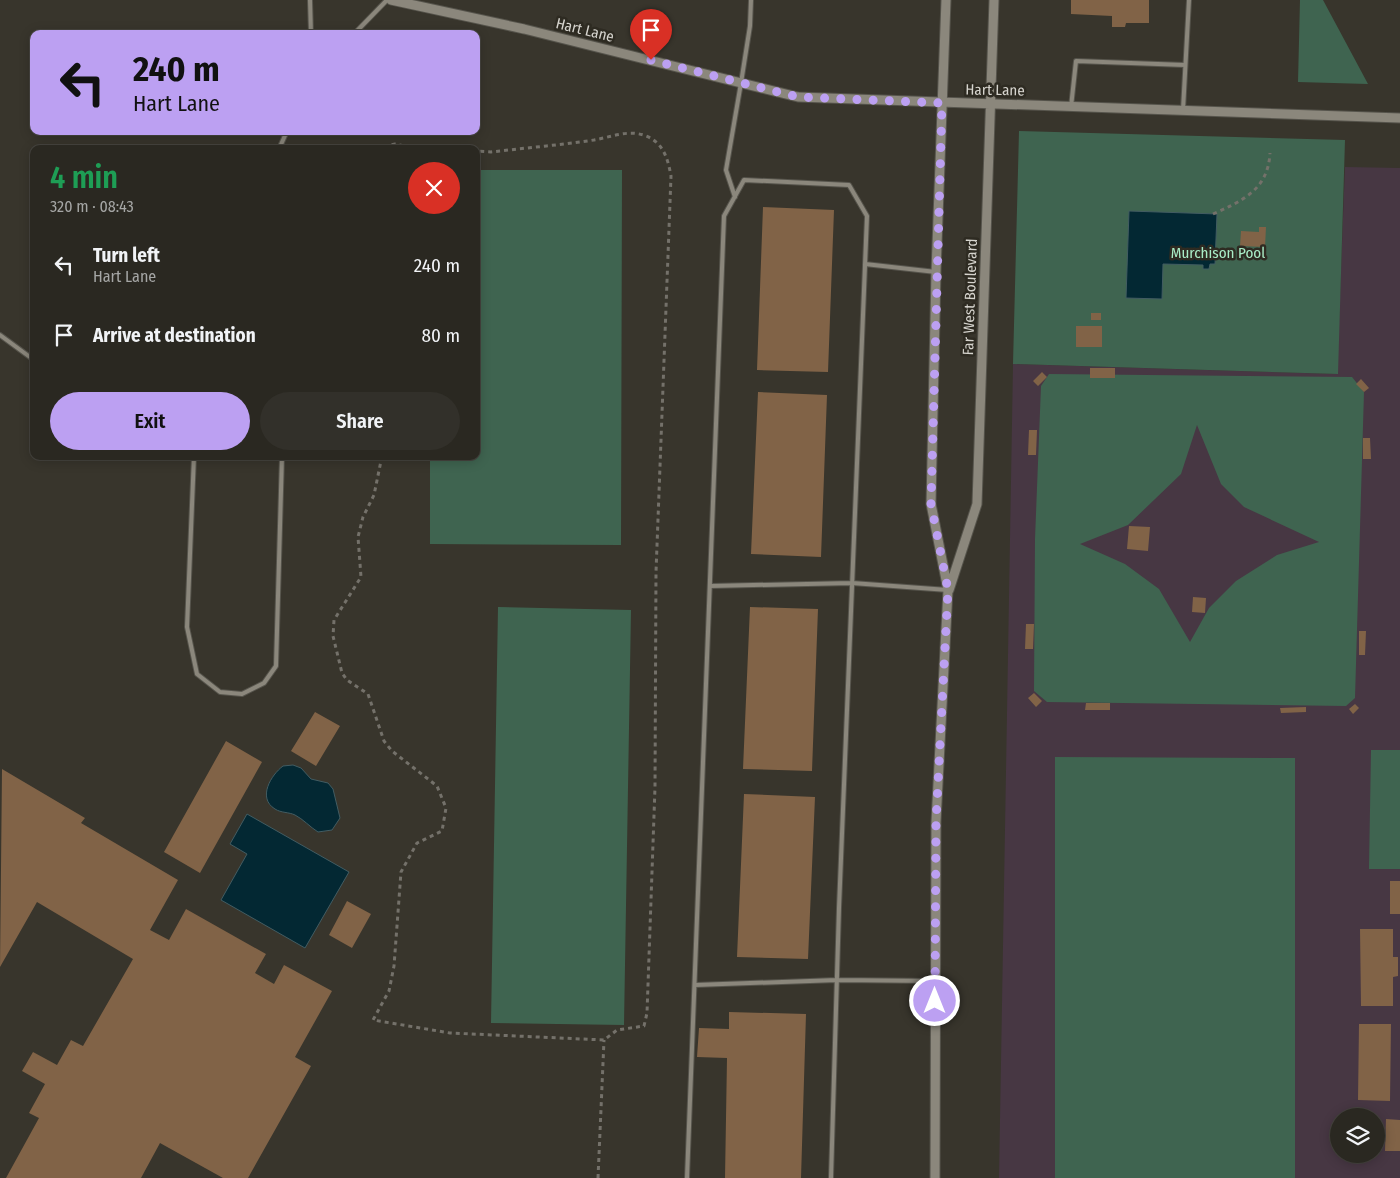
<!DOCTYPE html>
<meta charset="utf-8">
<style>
body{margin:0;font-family:"Fira Sans Condensed",sans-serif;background:#32302a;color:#f1f3f6;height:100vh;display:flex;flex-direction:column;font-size:19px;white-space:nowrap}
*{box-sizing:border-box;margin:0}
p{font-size:16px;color:#a5a6a5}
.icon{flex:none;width:28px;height:28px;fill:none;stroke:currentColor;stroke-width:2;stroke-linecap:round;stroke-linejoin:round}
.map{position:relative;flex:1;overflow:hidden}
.details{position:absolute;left:30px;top:145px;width:450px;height:315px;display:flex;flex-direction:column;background:#2a2821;border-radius:10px;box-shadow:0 2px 12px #0003,0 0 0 1px #46443f}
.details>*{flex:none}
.banner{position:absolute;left:30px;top:30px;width:450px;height:105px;border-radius:10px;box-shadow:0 2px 12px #0003,0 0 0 1px #46443f;background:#bca0f2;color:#111;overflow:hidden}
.fabs{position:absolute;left:1330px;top:1108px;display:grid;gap:10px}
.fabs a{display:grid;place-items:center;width:55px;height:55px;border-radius:50%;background:#2a2821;box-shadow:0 2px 12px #0003,0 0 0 1px #46443f;font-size:25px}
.pin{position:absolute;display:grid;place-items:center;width:42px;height:42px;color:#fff;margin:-51px -21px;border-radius:50% 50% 50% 0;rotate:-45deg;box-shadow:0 0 5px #0007}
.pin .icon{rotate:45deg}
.me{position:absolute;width:55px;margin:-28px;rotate:0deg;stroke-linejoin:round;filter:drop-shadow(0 0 4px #0008)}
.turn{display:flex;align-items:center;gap:18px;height:105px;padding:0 20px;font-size:22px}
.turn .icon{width:65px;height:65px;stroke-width:2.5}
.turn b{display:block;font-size:35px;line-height:42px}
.round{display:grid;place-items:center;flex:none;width:52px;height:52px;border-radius:26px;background:#32302a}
.summary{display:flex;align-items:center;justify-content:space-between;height:85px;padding:0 20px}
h1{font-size:30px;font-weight:600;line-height:38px;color:#1e9e55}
.cta{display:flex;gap:10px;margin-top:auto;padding:10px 20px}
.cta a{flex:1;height:58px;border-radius:30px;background:#bca0f2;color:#111;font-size:20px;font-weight:600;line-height:58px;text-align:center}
.cta a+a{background:#32302a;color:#f1f3f6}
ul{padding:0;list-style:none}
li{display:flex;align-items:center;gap:15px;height:70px;padding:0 20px}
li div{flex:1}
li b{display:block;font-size:19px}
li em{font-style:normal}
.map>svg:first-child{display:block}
.education{fill:#473743;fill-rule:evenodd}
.green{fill:#3f6450;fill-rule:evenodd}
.water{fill:#032833;stroke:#425c62}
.building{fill:#816347}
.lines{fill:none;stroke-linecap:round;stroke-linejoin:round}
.service-casing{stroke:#56544c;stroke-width:6}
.tertiary-casing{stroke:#56544c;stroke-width:11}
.path{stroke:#74716a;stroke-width:3;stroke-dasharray:4 4;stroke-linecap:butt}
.service{stroke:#8b877c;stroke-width:4}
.tertiary{stroke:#8b877c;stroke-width:9}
.route{stroke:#bca0f2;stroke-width:9;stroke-dasharray:0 16.2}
.labels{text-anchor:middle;stroke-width:5;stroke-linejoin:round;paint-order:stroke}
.street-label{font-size:15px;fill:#d6d4ce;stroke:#2e2b22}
.park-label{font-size:15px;fill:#a9edc7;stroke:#2e2b22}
</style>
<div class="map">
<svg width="1400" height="1178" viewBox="0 0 1400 1178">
<rect width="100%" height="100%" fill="#38352c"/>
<path class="education" d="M1345,167L1400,168V1178H999L1013,364L1337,374ZM1339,1116H1376V1154H1339Z"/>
<path class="green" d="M1300,0H1323L1368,84L1298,82Z
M1019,131L1345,140L1338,374L1013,364Z
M476,170H622L621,545L430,544V456H476Z
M1049,374L1352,377L1364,392L1355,698L1346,706L1047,702L1034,691L1035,539L1041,386ZM1197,425L1221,484L1244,507L1319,542L1277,555L1236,581L1209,608L1190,642L1159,589L1125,564L1080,544L1128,525L1181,474Z
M498,607L631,610L624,1025L491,1023Z
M1371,750H1400V869H1369Z
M1055,757L1295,758V1178H1055Z"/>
<path class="water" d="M1129,211L1217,214L1215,264H1210L1209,269H1203V265L1163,264L1162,299L1126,298Z
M293,765L301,768L311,779L328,783L333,789L340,818L332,830L318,832C310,827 303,819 295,815C289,812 281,813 275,809C257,798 271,775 283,766Z
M247,814L349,872L305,948L221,900L247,854L230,844Z"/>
<path class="building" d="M1071,0H1149V23H1126L1125,27H1112V16L1071,14Z
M763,207L834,210L828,372L757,370Z
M1259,227H1266L1265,247L1240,246L1241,231L1259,232Z
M1091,313H1101V320H1091Z
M1076,326H1102V347H1076Z
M1090,368H1115V378H1090Z
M1042,372L1047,377L1038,386L1033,381Z
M1361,379L1369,388L1364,392L1356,384Z
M758,392L827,395L821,557L751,554Z
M1029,430H1037L1036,455H1028Z
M1363,438H1370L1371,459H1363Z
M1129,526L1150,527L1148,551L1127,549Z
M1193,597L1206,598L1205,613L1192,612Z
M750,607L818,609L812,771L743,769Z
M1026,624H1034L1033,649H1025Z
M1359,631H1366L1365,655H1359Z
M1034,693L1042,701L1036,707L1028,698Z
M1086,703H1110V710H1085Z
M1355,704L1359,708L1353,714L1349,709Z
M1306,707V712L1281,713L1280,708Z
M315,712L340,726L316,766L291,751Z
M226,741L262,762L200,873L164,852Z
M2,769L85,818L81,823L178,880L150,930L169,940L186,909L266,954L255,973L274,984L284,965L332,991L295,1057L311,1066L248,1178H223L160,1143L141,1178H6L39,1118L29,1113L45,1084L22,1071L33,1052L57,1065L71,1040L83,1046L133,959L37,902L0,967Z
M744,794L815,797L808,959L737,957Z
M1390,881H1400V914H1390Z
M347,901L371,914L352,948L329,935Z
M1360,929H1393V957H1398V976L1393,977V1006H1361Z
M729,1012L806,1014L801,1178H725L727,1058L697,1057L699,1028L729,1029Z
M1359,1024H1391L1390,1101L1358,1100Z
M1386,1119L1400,1120V1151H1385Z"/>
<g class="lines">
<g class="service-casing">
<path id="service" d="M310,0L311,34
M354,34L387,0
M1071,107L1076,61L1185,65
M1183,110L1189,0
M279,149L287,131
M735,197L726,170L741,83L750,26L751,0
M865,264L936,272
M0,335L34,360
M194,456L187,627L197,674L220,692L242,694L264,683L276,666L282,456
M710,586L852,583L948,590
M695,985L837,980L935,981
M687,1178L724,216L744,180L849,185L867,216L839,908L831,1178"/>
</g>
<g class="tertiary-casing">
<path id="tertiary" d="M391,0L524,29L798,97L1400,118
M949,590L977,504L994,0
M935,1178L936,822L948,590L931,504L936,272L946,0"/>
</g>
<path class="path" d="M368,149L395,144L420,149
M1213,214C1242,201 1268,190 1270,153
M382,456L374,495L363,517L358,537L361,577L334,620L333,636L342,673L347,680L368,694L384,741L392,751L437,786L446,808L442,831L417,843L401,872L394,966L389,991L373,1020L450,1033L604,1040L617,1030L644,1026L647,1013L655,787L656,572L671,176C668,160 664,143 646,136C629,129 611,137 594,140C560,145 525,148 491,152L476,151
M598,1178L604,1040"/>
<use href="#service" class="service"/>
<use href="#tertiary" class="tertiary"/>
</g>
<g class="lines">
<path class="route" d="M651,60L798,97L942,103L931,504L948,590L936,822L935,1001"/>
</g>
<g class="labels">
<g class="street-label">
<text transform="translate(585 30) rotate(14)" y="5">Hart Lane</text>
<text transform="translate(995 90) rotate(1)" y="5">Hart Lane</text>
<text transform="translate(970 297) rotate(-88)" y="5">Far West Boulevard</text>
</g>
<g class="park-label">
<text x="1218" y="258">Murchison Pool</text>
</g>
</g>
</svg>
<div class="fabs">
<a><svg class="icon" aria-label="layers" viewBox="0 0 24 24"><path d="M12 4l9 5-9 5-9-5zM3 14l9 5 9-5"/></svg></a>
</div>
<div class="pin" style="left:651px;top:60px;background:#d93025"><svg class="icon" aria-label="arrive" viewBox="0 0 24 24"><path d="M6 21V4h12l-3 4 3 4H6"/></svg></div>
<svg class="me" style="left:935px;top:1001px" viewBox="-20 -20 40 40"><circle r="17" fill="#bca0f2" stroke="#fff" stroke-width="3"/><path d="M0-11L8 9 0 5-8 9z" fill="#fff"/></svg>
<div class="banner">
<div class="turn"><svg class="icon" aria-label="left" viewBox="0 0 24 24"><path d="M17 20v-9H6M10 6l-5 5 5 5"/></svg><div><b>240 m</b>Hart Lane</div></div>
</div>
<section class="details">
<div class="summary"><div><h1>4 min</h1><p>320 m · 08:43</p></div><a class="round" style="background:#d93025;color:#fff"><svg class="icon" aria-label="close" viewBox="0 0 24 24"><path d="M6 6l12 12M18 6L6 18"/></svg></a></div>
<ul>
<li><svg class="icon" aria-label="left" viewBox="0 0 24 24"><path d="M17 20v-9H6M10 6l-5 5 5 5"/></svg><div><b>Turn left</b><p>Hart Lane</p></div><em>240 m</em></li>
<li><svg class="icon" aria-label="arrive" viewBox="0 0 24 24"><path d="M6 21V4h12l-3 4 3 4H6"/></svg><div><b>Arrive at destination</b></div><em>80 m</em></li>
</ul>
<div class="cta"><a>Exit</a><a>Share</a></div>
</section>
</div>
